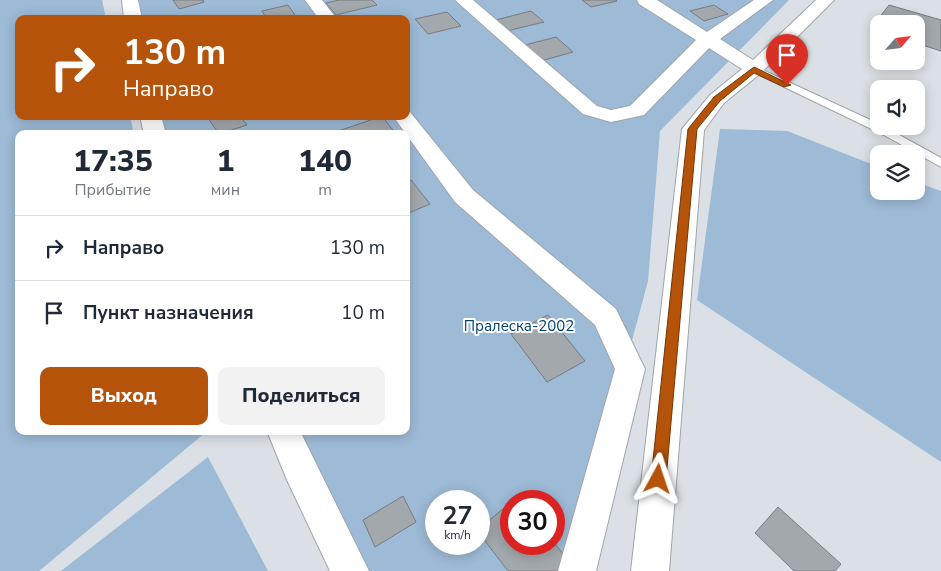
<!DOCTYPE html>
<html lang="ru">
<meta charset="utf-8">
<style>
body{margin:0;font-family:"Nunito Sans",sans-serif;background:#f2f2f3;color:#1f2937;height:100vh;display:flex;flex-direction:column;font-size:19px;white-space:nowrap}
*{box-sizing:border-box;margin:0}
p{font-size:16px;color:#747a83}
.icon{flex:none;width:28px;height:28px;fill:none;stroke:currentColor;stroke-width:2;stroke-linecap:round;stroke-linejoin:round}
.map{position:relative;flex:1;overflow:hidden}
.sheet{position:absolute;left:15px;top:130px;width:395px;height:305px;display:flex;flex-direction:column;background:#fff;border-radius:10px;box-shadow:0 2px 12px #0003}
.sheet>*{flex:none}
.hud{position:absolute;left:15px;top:15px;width:395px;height:105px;border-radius:10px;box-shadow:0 2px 12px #0003;background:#b45309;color:#fff;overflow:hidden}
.needle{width:32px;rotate:62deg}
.tools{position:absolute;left:870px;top:15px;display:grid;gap:10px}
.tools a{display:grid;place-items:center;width:55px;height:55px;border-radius:10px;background:#fff;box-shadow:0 2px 12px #0003;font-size:25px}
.speed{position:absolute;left:425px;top:490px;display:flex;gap:10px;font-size:25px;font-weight:700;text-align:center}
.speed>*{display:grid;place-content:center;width:65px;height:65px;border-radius:50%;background:#fff;box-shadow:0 2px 12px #0003;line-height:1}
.speed small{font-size:12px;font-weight:400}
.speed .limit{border:8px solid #d22;background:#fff;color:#111}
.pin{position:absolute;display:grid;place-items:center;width:42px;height:42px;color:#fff;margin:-51px -21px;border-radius:50% 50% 50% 0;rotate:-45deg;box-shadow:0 0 5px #0007}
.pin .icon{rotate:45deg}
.me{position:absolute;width:55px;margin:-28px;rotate:5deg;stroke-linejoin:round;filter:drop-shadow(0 0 4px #0008)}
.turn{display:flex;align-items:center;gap:18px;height:105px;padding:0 25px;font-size:22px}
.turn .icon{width:65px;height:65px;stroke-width:2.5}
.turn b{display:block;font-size:35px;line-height:42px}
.eta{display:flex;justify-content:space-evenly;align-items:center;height:85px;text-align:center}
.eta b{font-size:30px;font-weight:800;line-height:35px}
.primary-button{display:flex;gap:10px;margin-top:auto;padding:10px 25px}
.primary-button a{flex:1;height:58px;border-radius:10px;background:#b45309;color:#fff;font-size:20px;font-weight:800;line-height:58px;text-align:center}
.primary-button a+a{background:#f2f2f3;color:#1f2937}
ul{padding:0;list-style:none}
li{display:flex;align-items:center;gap:15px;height:65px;padding:0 25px;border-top:1px solid #e0e1e3}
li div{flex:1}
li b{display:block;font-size:19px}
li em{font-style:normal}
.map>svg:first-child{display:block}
.green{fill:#9dbad6;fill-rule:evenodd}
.building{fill:#a3a8ad;stroke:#767b80}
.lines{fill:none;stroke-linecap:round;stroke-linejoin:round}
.service-casing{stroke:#a0a5aa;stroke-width:2}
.minor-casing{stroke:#a0a5aa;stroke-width:2}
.service{fill:#fff;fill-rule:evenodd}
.minor{fill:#fff;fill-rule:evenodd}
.route{fill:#b45309;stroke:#753606}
.labels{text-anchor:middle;stroke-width:4;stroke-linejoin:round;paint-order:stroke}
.park-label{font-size:15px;fill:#004170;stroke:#fff}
</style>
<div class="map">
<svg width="941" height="571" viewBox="0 0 941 571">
<rect width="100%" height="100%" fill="#dae0e5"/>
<path class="green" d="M0,0H102L106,19H19V116H130L134,134H19V431L206,432L39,571H0Z
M132,0H789L660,131L648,281L570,571H359L294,431H406V134H155L150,116H406V19H135ZM436,501H479V544H436ZM511,501H554V544H511Z
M720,129L787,131L879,167V191H916V182L941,191V462L697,300Z
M208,457L268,571H61Z"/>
<path class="building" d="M173,0H203L204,2L179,9Z
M339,0H372L377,5L336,15L326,3Z
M582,0H616L617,1L591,7Z
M288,5L295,15L278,19H267L262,11Z
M714,5L728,14L704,21L690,11Z
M889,5L941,20V51L916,43V24H900L879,18Z
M531,11L544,22L507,31L496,20Z
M447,12L461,26L428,34L415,19Z
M556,37L573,52L541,61L525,45Z
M212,116H240L247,125L219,134L208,118Z
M382,116L396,134H330Z
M411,180L430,204L406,214V182Z
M548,315L585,361L547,382L511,334Z
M403,496L416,522L375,547L363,520Z
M511,502V544L554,543L570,562L561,571H508L479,533V529Z
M778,507L841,564L835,571H794L755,533Z"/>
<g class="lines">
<g class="service-casing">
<path id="service" d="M754,66L879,124V126L892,131L941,158V167L884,135L751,71V67Z"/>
</g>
<g class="minor-casing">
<path id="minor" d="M122,0H138L142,19H124Z
M305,0H322L337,19H319Z
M455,0H473L597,106L611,110L630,106L696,40L639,4L637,0H657L707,32L754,0H773L720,39L753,60L816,0H834L761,73L724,103L704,130L669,571H631L682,129L710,95L742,69L709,48L644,115L611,122L583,114Z
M406,110L410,112L473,190L616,309L645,369L596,571H558L615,369L595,325L455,202L393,116H406Z
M140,116H161L166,134H144Z
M267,431H300L369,571H330L287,480Z"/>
</g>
<use href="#service" class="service"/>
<use href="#minor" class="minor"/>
</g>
<path class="route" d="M754,67L791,85L784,87L754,73L720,101L697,129L666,479L663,484L658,486L653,484L651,479L688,129L714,97Z"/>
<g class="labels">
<g class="park-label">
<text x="519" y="331">Пралеска-2002</text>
</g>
</g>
</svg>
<div class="tools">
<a><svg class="needle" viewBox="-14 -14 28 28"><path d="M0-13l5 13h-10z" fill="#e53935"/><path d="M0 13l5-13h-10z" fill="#747a83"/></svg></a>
<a><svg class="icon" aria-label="sound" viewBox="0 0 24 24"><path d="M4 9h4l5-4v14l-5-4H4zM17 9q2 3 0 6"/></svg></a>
<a><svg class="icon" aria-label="layers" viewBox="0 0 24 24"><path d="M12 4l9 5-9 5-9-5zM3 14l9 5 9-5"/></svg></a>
</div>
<div class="speed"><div>27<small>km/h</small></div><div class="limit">30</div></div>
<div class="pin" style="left:787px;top:85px;background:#d93025"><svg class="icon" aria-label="arrive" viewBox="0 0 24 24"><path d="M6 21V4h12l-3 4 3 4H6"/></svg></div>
<svg class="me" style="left:658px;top:479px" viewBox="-20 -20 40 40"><path d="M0-17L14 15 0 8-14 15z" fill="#b45309" stroke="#fff" stroke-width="4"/></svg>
<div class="hud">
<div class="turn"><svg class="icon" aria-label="right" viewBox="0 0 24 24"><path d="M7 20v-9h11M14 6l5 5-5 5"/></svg><div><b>130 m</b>Направо</div></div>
</div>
<section class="sheet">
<div class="eta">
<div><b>17:35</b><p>Прибытие</p></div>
<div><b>1</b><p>мин</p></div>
<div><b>140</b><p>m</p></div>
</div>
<ul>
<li><svg class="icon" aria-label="right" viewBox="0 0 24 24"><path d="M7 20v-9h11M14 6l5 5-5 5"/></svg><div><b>Направо</b></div><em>130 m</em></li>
<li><svg class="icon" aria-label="arrive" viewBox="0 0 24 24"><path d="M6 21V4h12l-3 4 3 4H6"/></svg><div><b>Пункт назначения</b></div><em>10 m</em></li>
</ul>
<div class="primary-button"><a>Выход</a><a>Поделиться</a></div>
</section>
</div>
